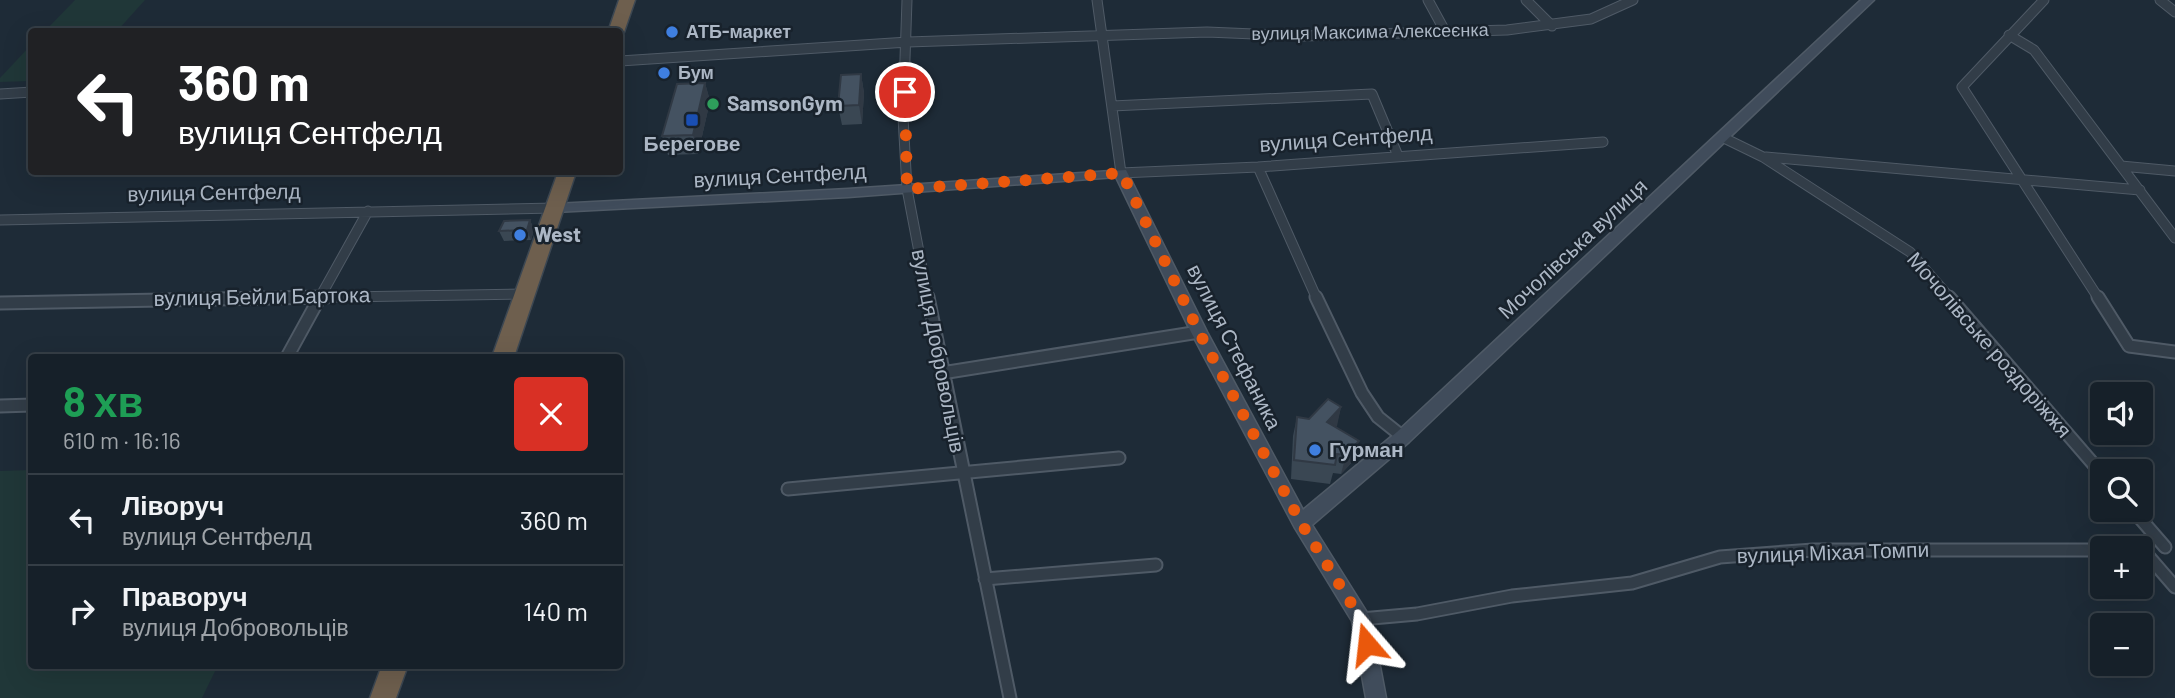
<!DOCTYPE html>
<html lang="uk">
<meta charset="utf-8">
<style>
body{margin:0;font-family:Barlow,sans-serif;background:#232d35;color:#f1f3f6;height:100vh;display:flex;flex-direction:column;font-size:26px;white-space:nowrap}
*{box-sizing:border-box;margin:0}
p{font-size:23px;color:#9ea3a8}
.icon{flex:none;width:38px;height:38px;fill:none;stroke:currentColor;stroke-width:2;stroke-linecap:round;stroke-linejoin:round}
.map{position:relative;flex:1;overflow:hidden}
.panel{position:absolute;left:28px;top:354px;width:595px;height:315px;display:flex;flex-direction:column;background:#162029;border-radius:7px;box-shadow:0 7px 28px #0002,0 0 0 2px #353e46}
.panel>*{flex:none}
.top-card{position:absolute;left:28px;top:28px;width:595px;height:147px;border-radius:7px;box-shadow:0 7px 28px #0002,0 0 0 2px #353e46;background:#202124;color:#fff;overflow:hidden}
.fabs{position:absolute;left:2090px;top:382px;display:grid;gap:14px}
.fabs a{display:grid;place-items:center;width:63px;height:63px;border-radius:7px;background:#162029;box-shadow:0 7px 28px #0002,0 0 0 2px #353e46;font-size:35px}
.pin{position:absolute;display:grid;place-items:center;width:60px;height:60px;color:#fff;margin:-30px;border:4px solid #fff;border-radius:50%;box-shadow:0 2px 7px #0007}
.me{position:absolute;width:77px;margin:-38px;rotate:343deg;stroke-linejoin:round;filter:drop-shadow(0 0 5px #0008)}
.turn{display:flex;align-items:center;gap:24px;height:147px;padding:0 35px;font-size:32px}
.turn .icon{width:91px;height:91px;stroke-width:2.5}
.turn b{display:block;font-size:49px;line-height:60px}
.round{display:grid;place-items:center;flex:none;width:74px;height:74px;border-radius:7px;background:#232d35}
.head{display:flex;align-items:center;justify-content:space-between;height:119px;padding:0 35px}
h1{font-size:42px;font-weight:700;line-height:52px;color:#1e9e55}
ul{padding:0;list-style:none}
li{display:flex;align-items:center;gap:21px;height:91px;padding:0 35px;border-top:2px solid #353e46}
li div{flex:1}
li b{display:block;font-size:26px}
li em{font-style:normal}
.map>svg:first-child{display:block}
.green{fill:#203738}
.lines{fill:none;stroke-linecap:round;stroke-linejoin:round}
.street-far1-casing{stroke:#4f5a66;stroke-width:11}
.street-casing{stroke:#4f5a66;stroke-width:15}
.secondary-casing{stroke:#4f5a66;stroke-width:3}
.highway-casing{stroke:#3c4752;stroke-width:3}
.street-far1{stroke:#323d48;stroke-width:9}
.street{stroke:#323d48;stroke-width:11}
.secondary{fill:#404c5b;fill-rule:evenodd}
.highway{fill:#6e5f4e;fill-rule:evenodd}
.wall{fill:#3a4753}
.shaded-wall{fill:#303944}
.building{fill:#445261;stroke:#303944;stroke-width:2}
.route{stroke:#ea580c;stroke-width:12;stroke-dasharray:0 21.6}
.shop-dot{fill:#3f7fe0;stroke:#18222c;stroke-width:2.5}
.leisure-dot{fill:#2e9e5b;stroke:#18222c;stroke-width:2.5}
.transit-dot{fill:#1a4fb4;stroke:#18222c;stroke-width:2.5}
.labels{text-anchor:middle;stroke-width:5;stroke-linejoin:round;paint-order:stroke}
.far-poi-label{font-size:18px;font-weight:bold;fill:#acb7c5;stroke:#18222c;text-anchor:start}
.far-street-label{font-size:18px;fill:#acb7c5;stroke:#18222c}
.poi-label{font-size:21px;font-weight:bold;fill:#acb7c5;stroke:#18222c;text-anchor:start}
.street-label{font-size:21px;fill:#acb7c5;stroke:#18222c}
</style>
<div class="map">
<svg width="2175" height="698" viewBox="0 0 2175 698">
<rect width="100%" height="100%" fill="#1e2b37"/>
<path class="green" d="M75,0H145L117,31H45Z
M31,45V81L0,82V78Z
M31,470L32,665H218L202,698H0V471Z"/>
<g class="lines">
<g class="street-far1-casing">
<path id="street-far1" d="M907,0L903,117L907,189L928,299
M1097,0L1121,173L1258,167L1603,142
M1428,0L1446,33
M1526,0L1552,26
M2044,0L1962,87L2099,299
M2160,0L2175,12
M2009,35L2034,50L2175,238
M620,61L908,42L1207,32L1304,36L1507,30L1591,19L1633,0
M0,94L32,92
M1112,106L1372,94L1398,156
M1724,138L1763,157L1910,252L1951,299
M1766,157L2140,190
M2121,166L2175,171
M1258,167L1317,299
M0,220L555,208
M225,299L524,294
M319,299L368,211"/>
</g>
<g class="street-casing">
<path id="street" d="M928,297L1010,698
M1316,297L1362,393L1378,417L1403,437
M1949,297L2102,474
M2098,297L2129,346L2175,352
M0,303L327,297
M287,357L320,297
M942,373L1199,332
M0,406L32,405
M788,489L1119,458
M2132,509L2165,547
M2143,550L2175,587
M985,579L1156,565
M1361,619L1417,614L1512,596L1632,583L1720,557L1813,550H2102"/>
</g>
<g class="secondary-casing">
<path id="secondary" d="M1861,0H1874L1409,442L1312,525L1371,619L1386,698H1366L1352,621L1295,528L1191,332L1116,177L848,197L555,212L548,208L555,204L848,189L1126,170L1207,332L1303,510L1397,432Z"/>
</g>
<g class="highway-casing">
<path id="highway" d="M619,0H635L624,32L620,36V32H608Z
M558,172H576L514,357H492Z
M382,665H408L396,698H370Z"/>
</g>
<use href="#street-far1" class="street-far1"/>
<use href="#street" class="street"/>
<use href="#secondary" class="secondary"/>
<use href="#highway" class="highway"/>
</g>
<path class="wall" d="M861,74L864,93L862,124L842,125L838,106Z
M705,83L710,101L698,154L668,155L662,136Z
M530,220L534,230L531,240L504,241L499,231Z
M1341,407L1336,427L1354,460L1341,474L1333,473L1330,484L1291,479L1293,436L1297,417L1309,419Z"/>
<path class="shaded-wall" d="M861,74L864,93L862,124L859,105Z
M705,83L710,101L698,154L693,135Z
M530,220L534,230L531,240L527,230Z
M1341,407L1337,426L1323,441L1327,422Z
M1359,441L1354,460L1341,474L1346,455Z"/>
<path class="building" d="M861,74L859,105L838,106L841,75Z
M705,83L693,135L662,136L677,84Z
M530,220L527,230L499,231L504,221Z
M1328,399L1341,407L1327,422L1359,441L1346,455L1337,454L1335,465L1294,460L1297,417L1309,419Z"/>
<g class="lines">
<path class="route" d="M905,92L907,189L1122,173L1199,332L1301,523L1361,619L1367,644"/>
</g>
<g class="shop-dot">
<circle cx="672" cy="32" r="7"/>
<circle cx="664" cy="73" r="7"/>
<circle cx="520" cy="235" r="7"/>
<circle cx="1315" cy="450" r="7"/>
</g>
<circle class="leisure-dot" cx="713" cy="104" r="7"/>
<rect class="transit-dot" x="685" y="113" width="14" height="14" rx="3.5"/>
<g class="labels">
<g class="far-poi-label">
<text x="686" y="38">АТБ-маркет</text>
<text x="678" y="79">Бум</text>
</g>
<g class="far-street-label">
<text transform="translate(1370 32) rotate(-1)" y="6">вулиця Максима Алексеєнка</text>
</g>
<g class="poi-label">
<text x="727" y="111">SamsonGym</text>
<text x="692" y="151" text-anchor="middle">Берегове</text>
<text x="534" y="242">West</text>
<text x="1329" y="457">Гурман</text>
</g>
<g class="street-label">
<text transform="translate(1346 139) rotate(-4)" y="7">вулиця Сентфелд</text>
<text transform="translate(780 176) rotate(-3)" y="7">вулиця Сентфелд</text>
<text transform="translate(214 193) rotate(-1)" y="7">вулиця Сентфелд</text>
<text transform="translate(1573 249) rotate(-43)" y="7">Мочолівська вулиця</text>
<text transform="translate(262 297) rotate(-1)" y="7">вулиця Бейли Бартока</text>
<text transform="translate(1989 345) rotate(49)" y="7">Мочолівське роздоріжжя</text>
<text transform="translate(1234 347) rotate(63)" y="7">вулиця Стефаника</text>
<text transform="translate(938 351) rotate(79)" y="7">вулиця Добровольців</text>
<text transform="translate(1833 553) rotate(-2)" y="7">вулиця Міхая Томпи</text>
</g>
</g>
</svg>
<div class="fabs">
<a><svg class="icon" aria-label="sound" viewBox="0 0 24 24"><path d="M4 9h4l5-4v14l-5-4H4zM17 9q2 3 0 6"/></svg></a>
<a><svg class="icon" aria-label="search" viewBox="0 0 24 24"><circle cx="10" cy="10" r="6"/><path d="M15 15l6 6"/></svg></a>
<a>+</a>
<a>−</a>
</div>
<div class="pin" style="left:905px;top:92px;background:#d93025"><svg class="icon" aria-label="arrive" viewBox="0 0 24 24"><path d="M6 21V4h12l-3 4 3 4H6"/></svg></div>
<svg class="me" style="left:1367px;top:644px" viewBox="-20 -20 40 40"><path d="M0-17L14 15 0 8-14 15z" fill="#ea580c" stroke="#fff" stroke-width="4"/></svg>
<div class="top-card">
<div class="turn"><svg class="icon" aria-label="left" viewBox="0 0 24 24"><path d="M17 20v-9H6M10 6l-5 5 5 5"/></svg><div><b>360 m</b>вулиця Сентфелд</div></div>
</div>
<section class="panel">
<div class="head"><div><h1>8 хв</h1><p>610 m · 16:16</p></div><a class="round" style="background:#d93025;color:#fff"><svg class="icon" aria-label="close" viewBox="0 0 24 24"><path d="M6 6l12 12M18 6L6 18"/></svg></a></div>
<ul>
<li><svg class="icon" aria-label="left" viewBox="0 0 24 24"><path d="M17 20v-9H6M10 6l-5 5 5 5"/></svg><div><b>Ліворуч</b><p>вулиця Сентфелд</p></div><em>360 m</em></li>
<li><svg class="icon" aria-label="right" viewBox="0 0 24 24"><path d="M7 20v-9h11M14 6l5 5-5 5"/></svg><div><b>Праворуч</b><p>вулиця Добровольців</p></div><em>140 m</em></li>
</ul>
</section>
</div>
